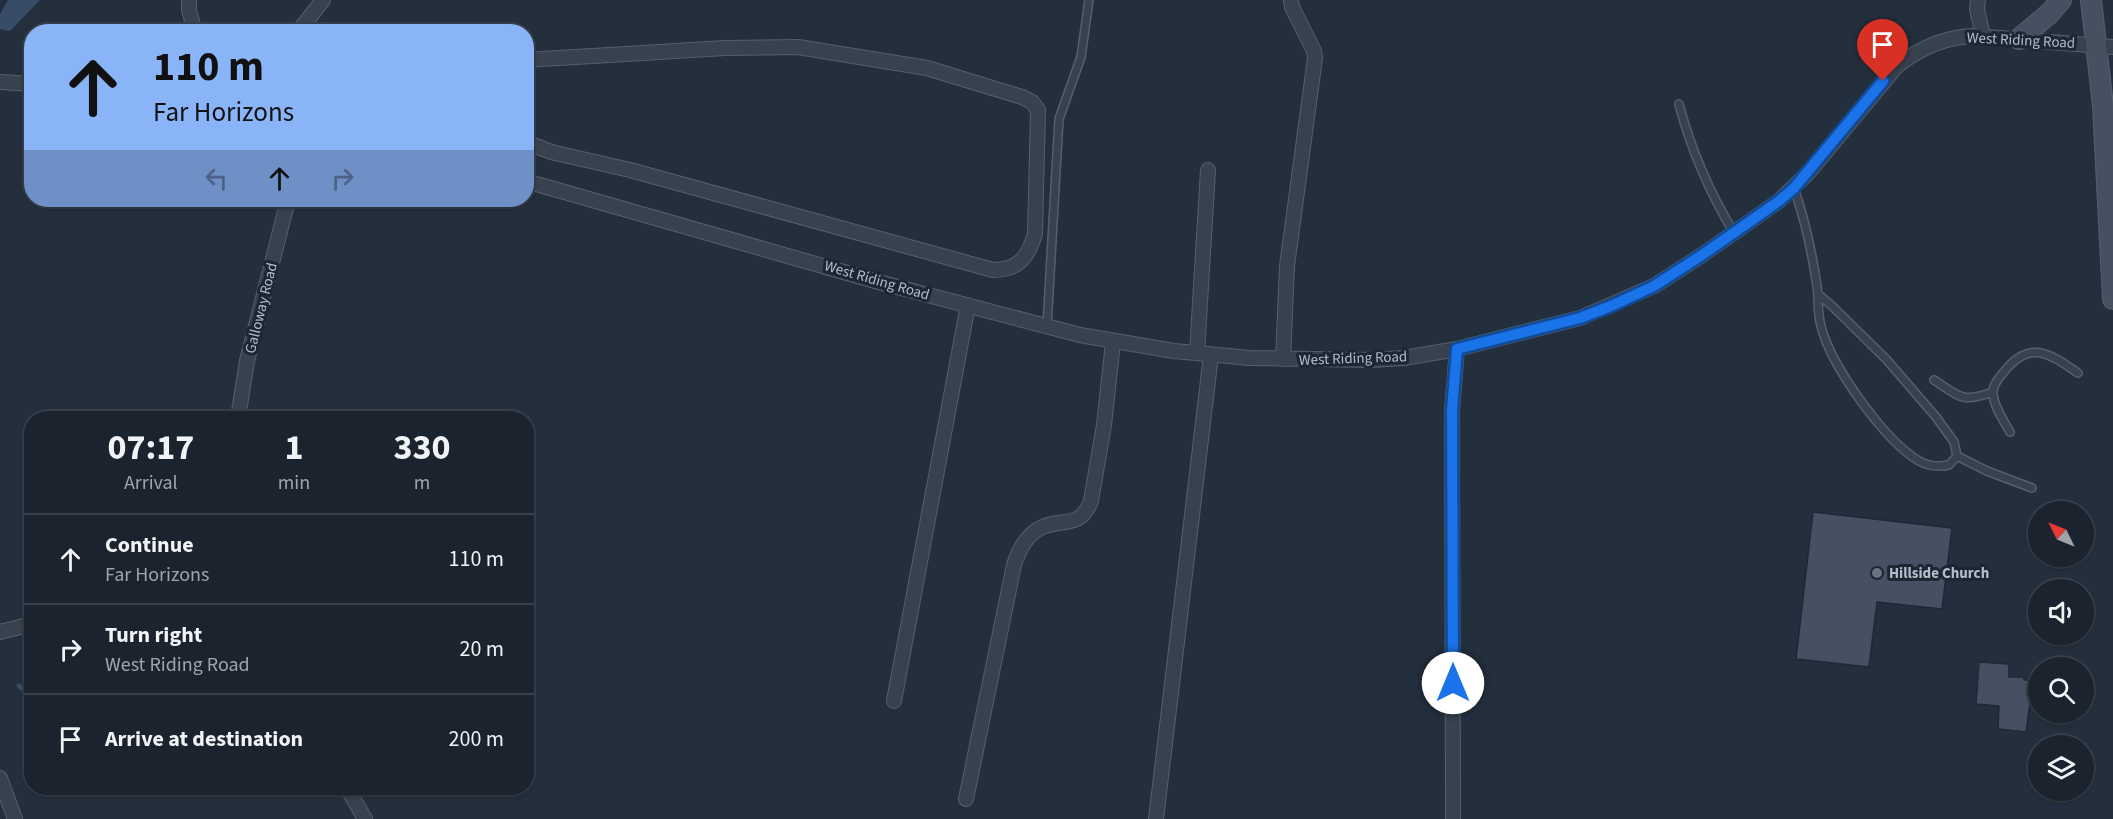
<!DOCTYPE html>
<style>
body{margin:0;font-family:"Source Sans 3",sans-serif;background:#242b36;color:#f1f3f6;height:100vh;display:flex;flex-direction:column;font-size:22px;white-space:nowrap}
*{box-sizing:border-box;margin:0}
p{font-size:20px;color:#a0a4aa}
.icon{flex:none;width:33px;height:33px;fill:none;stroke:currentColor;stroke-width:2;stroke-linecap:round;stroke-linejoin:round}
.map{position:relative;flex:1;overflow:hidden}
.sheet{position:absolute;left:24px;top:411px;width:510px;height:384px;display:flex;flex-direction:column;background:#1b232e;border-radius:24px;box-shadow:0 2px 4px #0004,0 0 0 2px #39404a}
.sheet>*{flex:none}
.banner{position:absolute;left:24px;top:24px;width:510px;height:183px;border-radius:24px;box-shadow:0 2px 4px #0004,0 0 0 2px #39404a;background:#8ab4f8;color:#111;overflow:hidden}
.needle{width:39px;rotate:313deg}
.buttons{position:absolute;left:2028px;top:501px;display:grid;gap:12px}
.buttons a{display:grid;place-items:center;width:66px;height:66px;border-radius:50%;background:#1b232e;box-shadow:0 2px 4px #0004,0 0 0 2px #39404a;font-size:30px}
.pin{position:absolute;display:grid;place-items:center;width:51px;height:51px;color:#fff;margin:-62px -26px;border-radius:50% 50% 50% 0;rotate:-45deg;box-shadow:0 0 6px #0007}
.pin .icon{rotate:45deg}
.me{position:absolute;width:66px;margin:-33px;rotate:0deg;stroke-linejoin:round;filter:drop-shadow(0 0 4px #0008)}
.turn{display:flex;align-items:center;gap:21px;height:126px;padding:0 30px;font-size:27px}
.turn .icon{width:78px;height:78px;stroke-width:2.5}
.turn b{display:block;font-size:42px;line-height:51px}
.lanes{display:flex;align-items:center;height:57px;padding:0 30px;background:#0003;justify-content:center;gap:30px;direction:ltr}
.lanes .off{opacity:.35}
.eta{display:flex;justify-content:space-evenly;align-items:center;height:102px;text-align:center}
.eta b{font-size:36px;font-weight:700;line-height:42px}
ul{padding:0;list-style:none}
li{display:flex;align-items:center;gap:18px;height:90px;padding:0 30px;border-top:2px solid #39404a}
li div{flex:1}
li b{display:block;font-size:22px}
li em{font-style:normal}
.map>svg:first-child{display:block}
.water{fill:#394c67}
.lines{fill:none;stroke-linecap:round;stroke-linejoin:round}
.stream{stroke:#394c67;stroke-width:5}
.building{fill:#455162;stroke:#1f2835;stroke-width:1.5}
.lane-casing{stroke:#565f6c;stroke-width:10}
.street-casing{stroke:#565f6c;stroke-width:16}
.secondary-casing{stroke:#565f6c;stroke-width:22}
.lane{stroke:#38414e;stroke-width:7}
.street{stroke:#38414e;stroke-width:14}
.secondary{stroke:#465061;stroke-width:20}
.route-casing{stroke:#114b97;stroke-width:15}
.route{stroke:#1a73e8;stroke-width:10}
.worship-dot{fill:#6b7280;stroke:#1d2633;stroke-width:2}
.labels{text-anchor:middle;stroke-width:6;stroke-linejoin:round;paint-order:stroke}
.street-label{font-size:15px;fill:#b4bcc9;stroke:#1d2633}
.poi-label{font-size:15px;font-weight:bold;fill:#b4bcc9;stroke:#1d2633;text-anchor:start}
</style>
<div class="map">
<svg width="2113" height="819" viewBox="0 0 2113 819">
<rect width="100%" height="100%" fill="#242f3e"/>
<path class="water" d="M8,0H40L10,31L0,29V14Z"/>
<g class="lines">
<path class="stream" d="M19,686L32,696"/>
</g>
<path class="building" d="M1813,512L1952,528L1942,609L1877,602L1869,667L1796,659Z
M1979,662L2009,664V677H2024V680H2028L2027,695H2031L2026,732L1998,729L1999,706L1976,704Z"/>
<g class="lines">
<g class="lane-casing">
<path id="lane" d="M1679,104C1691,150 1710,193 1734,233
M1794,188C1805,220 1812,252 1817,286C1819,299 1817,313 1821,326C1831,366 1884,440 1919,461C1928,466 1939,467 1949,465L1957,456L1954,442L1936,417L1886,359L1832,306L1818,294
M1047,326L1059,119L1081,57L1089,0
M1934,380C1960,397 1961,403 1993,392
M2010,432C2004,421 1994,407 1993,394C1992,386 1998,379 2003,373C2029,339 2049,353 2078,373
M1957,456L1987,471L2032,488"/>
</g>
<g class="street-casing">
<path id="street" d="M189,0V10L195,32
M1978,0L1977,9L1983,36
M298,32L323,0
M526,60L725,48L798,47L927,68L1022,97L1032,102L1038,110L1035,234C1028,257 1019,270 993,270L630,170L551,152L526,142
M0,82L32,84
M526,181L875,281L1080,335L1174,351L1250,358L1372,360L1404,358L1457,349L1580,318L1654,286L1702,255L1779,201L1809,172L1897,66C1920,48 1946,36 1976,36L2113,47
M1197,353L1208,170
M1283,359L1287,266L1315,58L1314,51L1292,7L1291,0
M238,418L247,361L288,200
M0,632L32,624
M894,701L968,305
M0,778L15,819
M347,788L365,819
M966,799L1014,565C1019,549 1028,532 1045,526C1066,519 1081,527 1091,501L1104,425L1113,342
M1156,819L1211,355
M1453,819L1452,410L1457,349"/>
</g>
<g class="secondary-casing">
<path id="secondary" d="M2091,0L2103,106L2113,299
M2019,39L2050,13L2061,0"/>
</g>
<use href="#lane" class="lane"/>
<use href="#street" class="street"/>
<use href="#secondary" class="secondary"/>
</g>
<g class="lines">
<g class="route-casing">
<path id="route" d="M1453,683L1452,410L1457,349L1580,318L1611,306L1654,286L1702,255L1779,201L1794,188L1883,81"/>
</g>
<use href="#route" class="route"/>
</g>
<circle class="worship-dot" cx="1877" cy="573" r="6"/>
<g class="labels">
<g class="street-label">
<text transform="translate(2021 40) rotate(3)" y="5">West Riding Road</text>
<text transform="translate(877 280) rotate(16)" y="5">West Riding Road</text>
<text transform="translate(261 308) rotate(-76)" y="5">Galloway Road</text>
<text transform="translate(1353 358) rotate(-2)" y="5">West Riding Road</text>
</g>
<g class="poi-label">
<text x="1889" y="578">Hillside Church</text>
</g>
</g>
</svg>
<div class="buttons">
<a><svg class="needle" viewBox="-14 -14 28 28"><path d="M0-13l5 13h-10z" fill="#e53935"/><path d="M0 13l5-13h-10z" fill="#a0a4aa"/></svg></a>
<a><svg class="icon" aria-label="sound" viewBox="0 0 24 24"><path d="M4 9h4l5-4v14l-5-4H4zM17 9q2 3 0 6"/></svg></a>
<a><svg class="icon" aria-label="search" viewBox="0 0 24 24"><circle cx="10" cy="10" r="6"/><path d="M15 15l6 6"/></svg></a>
<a><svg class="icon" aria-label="layers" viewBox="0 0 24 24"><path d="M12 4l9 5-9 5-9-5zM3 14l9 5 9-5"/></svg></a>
</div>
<div class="pin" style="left:1883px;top:81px;background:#d93025"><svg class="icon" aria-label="arrive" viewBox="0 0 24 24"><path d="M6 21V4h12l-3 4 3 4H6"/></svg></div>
<svg class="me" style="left:1453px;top:683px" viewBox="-20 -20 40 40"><circle r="19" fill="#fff"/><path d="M0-13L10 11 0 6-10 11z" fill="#1a73e8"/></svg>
<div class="banner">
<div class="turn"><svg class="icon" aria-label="ahead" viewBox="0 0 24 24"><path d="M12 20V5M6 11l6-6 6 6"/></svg><div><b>110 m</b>Far Horizons</div></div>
<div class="lanes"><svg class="icon off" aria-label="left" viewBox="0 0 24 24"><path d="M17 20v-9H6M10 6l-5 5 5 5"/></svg><svg class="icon" aria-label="ahead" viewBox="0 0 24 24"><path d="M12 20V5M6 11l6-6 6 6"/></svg><svg class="icon off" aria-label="right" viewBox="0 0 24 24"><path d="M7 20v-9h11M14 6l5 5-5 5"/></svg></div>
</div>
<section class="sheet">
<div class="eta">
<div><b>07:17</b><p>Arrival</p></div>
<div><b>1</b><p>min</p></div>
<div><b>330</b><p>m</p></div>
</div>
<ul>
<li><svg class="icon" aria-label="ahead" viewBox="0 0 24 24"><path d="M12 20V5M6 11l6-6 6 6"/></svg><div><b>Continue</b><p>Far Horizons</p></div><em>110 m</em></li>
<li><svg class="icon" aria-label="right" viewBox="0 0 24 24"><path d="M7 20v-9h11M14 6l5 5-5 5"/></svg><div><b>Turn right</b><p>West Riding Road</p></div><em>20 m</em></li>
<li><svg class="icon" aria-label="arrive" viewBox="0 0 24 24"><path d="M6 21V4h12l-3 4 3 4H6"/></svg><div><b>Arrive at destination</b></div><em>200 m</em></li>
</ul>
</section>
</div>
